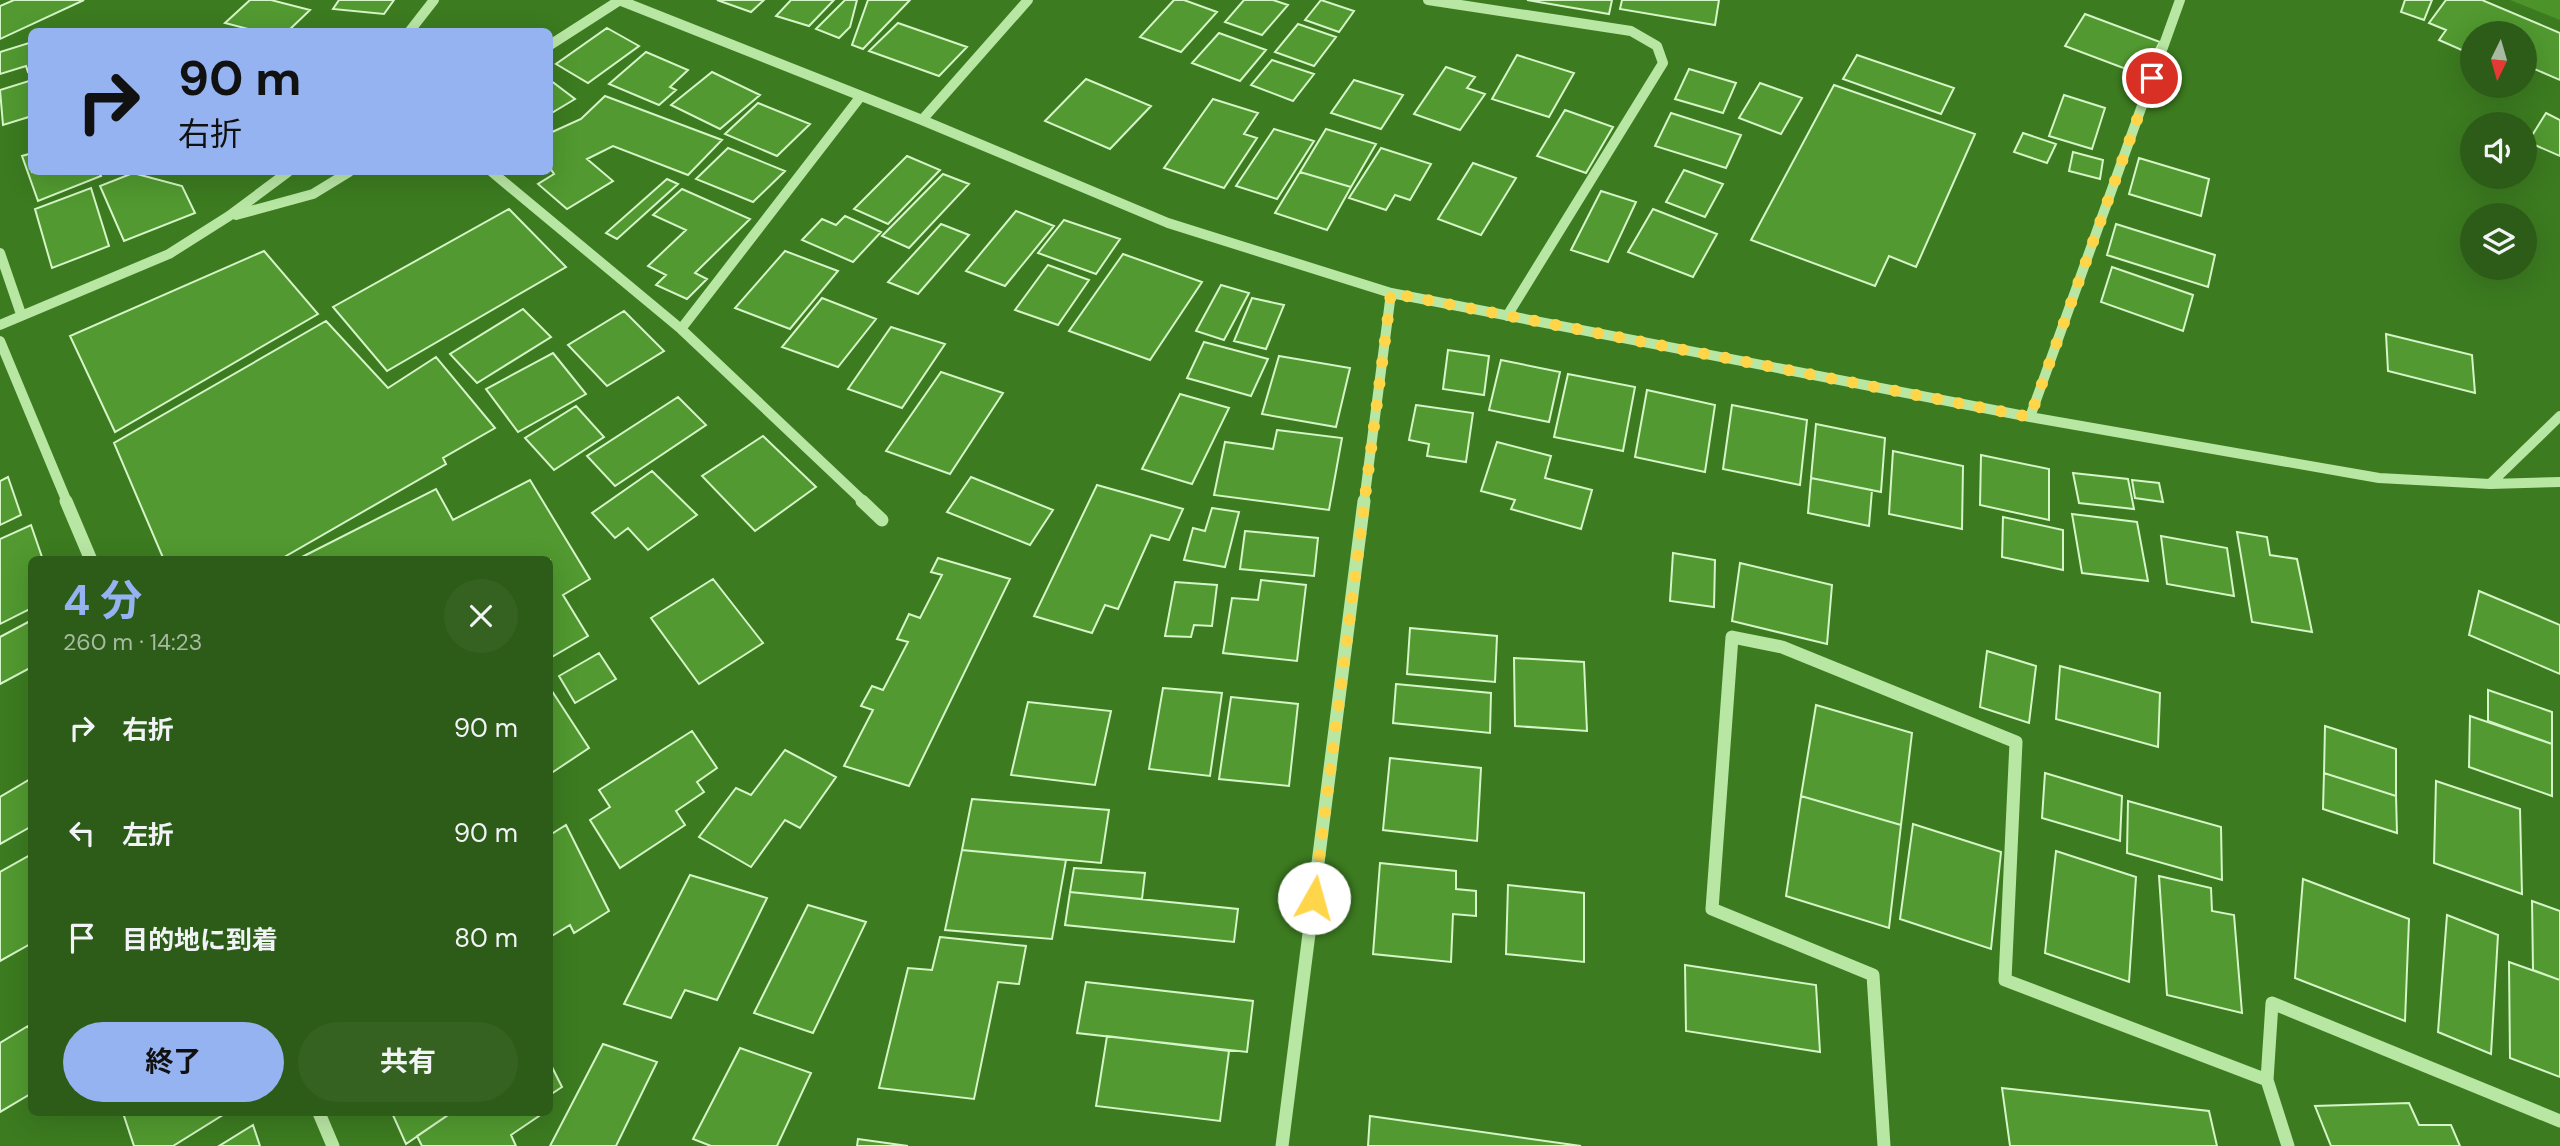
<!DOCTYPE html>
<html lang="ja">
<meta charset="utf-8">
<style>
body{margin:0;font-family:"DM Sans","Noto Sans JP",sans-serif;background:#356221;color:#f1f3f6;height:100vh;display:flex;flex-direction:column;font-size:26px;white-space:nowrap}
*{box-sizing:border-box;margin:0}
p{font-size:23px;color:#a7baa2}
.icon{flex:none;width:38px;height:38px;fill:none;stroke:currentColor;stroke-width:2;stroke-linecap:round;stroke-linejoin:round}
.map{position:relative;flex:1;overflow:hidden}
.panel{position:absolute;left:28px;top:556px;width:525px;height:560px;display:flex;flex-direction:column;background:#2d5c18;border-radius:10px;box-shadow:0 7px 28px #0002}
.panel>*{flex:none}
.hud{position:absolute;left:28px;top:28px;width:525px;height:147px;border-radius:10px;box-shadow:0 7px 28px #0002;background:#95b2f1;color:#111;overflow:hidden}
.needle{width:46px;rotate:185deg}
.tools{position:absolute;left:2460px;top:21px;display:grid;gap:14px}
.tools a{display:grid;place-items:center;width:77px;height:77px;border-radius:50%;background:#2d5c18;box-shadow:0 7px 28px #0002;font-size:35px}
.pin{position:absolute;display:grid;place-items:center;width:60px;height:60px;color:#fff;margin:-30px;border:4px solid #fff;border-radius:50%;box-shadow:0 2px 7px #0007}
.me{position:absolute;width:77px;margin:-38px;rotate:7deg;stroke-linejoin:round;filter:drop-shadow(0 0 5px #0008)}
.turn{display:flex;align-items:center;gap:24px;height:147px;padding:0 35px;font-size:32px}
.turn .icon{width:91px;height:91px;stroke-width:2.5}
.turn b{display:block;font-size:49px;line-height:60px}
.round{display:grid;place-items:center;flex:none;width:74px;height:74px;border-radius:37px;background:#356221}
.summary{display:flex;align-items:center;justify-content:space-between;height:119px;padding:0 35px}
h1{font-size:42px;font-weight:700;line-height:52px;color:#95b2f1}
.primary-button{display:flex;gap:14px;margin-top:auto;padding:14px 35px}
.primary-button a{flex:1;height:80px;border-radius:42px;background:#95b2f1;color:#111;font-size:28px;font-weight:700;line-height:80px;text-align:center}
.primary-button a+a{background:#356221;color:#f1f3f6}
ul{padding:0;list-style:none}
li{display:flex;align-items:center;gap:21px;height:105px;padding:0 35px}
li div{flex:1}
li b{display:block;font-size:26px}
li em{font-style:normal}
.map>svg:first-child{display:block}
.green{fill:#4c932a}
.building{fill:#519930;stroke:#d5f5c6;stroke-width:2}
.lines{fill:none;stroke-linecap:round;stroke-linejoin:round}
.minor-far1{stroke:#b8e6a3;stroke-width:10}
.minor{stroke:#b8e6a3;stroke-width:13}
.route{stroke:#ffd54a;stroke-width:12;stroke-dasharray:0 21.6}
</style>
<div class="map">
<svg width="2560" height="1146" viewBox="0 0 2560 1146">
<rect width="100%" height="100%" fill="#3c7b20"/>
<path class="green" d="M2510,0H2560V20Z"/>
<path class="building" d="M14,0H84L0,39V6Z
M250,0H271L310,10L287,32H260L225,23Z
M339,0H394L384,14L333,9Z
M717,0H764L751,12Z
M791,0H834L809,26L776,16Z
M845,0H857L850,27L839,38L816,29Z
M868,0H910L863,49L852,45Z
M1174,0H1184L1217,12L1181,52L1140,37Z
M1244,0H1273L1288,5L1262,35L1225,22Z
M1321,0L1354,11L1339,32L1305,20Z
M1527,0H1612L1609,14Z
M1622,0H1719L1715,25L1620,9Z
M2405,0H2432L2424,20L2401,12Z
M2446,0H2482L2560,33V80L2525,65V33H2473V55L2439,40L2446,30L2429,23Z
M2085,14L2160,42L2142,75L2065,46Z
M898,23L967,47L939,76L869,51Z
M1298,24L1336,37L1314,66L1275,52Z
M607,28L639,46L588,83L556,64Z
M1219,33L1266,50L1240,81L1192,63Z
M32,42V71L28,72L26,66L0,74V52Z
M646,52L688,70L670,87L676,90L659,105L609,84Z
M1517,55L1574,73L1549,117L1492,99Z
M1857,55L1954,88L1941,114L1843,79Z
M1272,60L1314,74L1293,101L1251,85Z
M1446,67L1475,77L1467,88L1485,94L1460,130L1414,114Z
M1689,69L1736,83L1723,113L1675,99Z
M712,72L760,95L720,129L671,105Z
M1086,79L1151,106L1110,149L1045,121Z
M32,80V116L3,125L0,90Z
M550,80L575,99L550,114Z
M1354,80L1403,95L1381,129L1331,113Z
M1760,83L1802,98L1781,134L1739,118Z
M1834,85L1975,134L1916,267L1889,256L1875,286L1751,240Z
M2064,95L2105,108L2092,149L2049,136Z
M605,96L722,140L688,175L613,146L587,159L613,181L567,209L538,184L554,174L550,168V133L581,119Z
M1213,99L1258,113L1244,134L1257,138L1224,188L1164,168Z
M758,103L810,124L777,156L725,134Z
M1565,110L1613,127L1586,173L1537,156Z
M1671,113L1741,135L1726,168L1655,146Z
M2546,113L2560,120V156L2528,142Z
M1274,129L1314,141L1277,199L1236,186Z
M1326,129L1376,144L1351,187L1300,172Z
M2023,133L2056,144L2047,163L2014,152Z
M728,148L785,171L753,202L696,179Z
M1381,148L1431,164L1410,200L1395,195L1386,210L1349,198Z
M2073,152L2103,160L2100,179L2069,171Z
M32,153V172H99L101,176L38,201L22,156Z
M907,156L940,170L888,224L854,209Z
M2139,158L2209,179L2201,216L2129,194Z
M1473,163L1516,178L1481,235L1438,219Z
M1684,170L1723,184L1705,217L1666,202Z
M1300,172L1351,187L1327,230L1275,213Z
M133,173L182,186L195,213L124,241L100,186Z
M943,174L969,184L909,248L882,236Z
M667,179L678,184L617,239L606,233Z
M91,188L109,246L52,268L35,209Z
M682,189L750,219L695,273L707,279L687,299L656,285L666,275L648,266L686,230L653,215Z
M1601,191L1636,202L1608,262L1571,250Z
M509,209L566,267L387,371L333,307Z
M1653,209L1717,234L1693,277L1628,252Z
M1016,211L1054,226L1005,286L966,271Z
M845,216L881,232L853,262L802,240L822,219L836,225Z
M1064,220L1120,239L1096,274L1038,253Z
M941,224L969,235L918,294L888,282Z
M2116,224L2215,255L2208,287L2107,255Z
M264,251L318,314L115,432L70,336Z
M785,251L838,271L790,329L735,308Z
M1123,254L1202,282L1150,360L1069,331Z
M1048,265L1089,280L1058,325L1015,310Z
M2112,267L2193,295L2183,331L2101,302Z
M1221,285L1249,293L1224,340L1196,331Z
M822,298L876,319L838,367L782,347Z
M1252,298L1284,305L1266,349L1234,341Z
M523,309L551,337L477,383L450,354Z
M624,311L664,351L607,386L568,345Z
M326,321L388,388L436,357L495,428L443,458L446,464L279,560H164L114,443Z
M891,327L945,344L902,408L848,389Z
M2386,334L2472,355L2475,393L2388,371Z
M1204,342L1268,359L1251,396L1187,378Z
M1448,350L1489,356L1484,395L1443,389Z
M553,353L586,394L518,432L486,389Z
M1279,356L1350,368L1336,427L1262,414Z
M1501,360L1560,372L1549,422L1489,410Z
M941,372L1003,393L950,474L886,451Z
M1568,374L1635,387L1623,451L1554,437Z
M1647,390L1715,405L1705,472L1635,457Z
M1180,394L1229,408L1192,484L1142,469Z
M678,397L706,425L615,486L587,456Z
M1416,405L1473,413L1466,462L1427,456L1429,444L1409,440Z
M1732,405L1807,420L1800,485L1723,469Z
M576,406L604,437L554,470L525,438Z
M1816,424L1885,438L1881,492L1811,478Z
M1277,430L1342,438L1329,510L1214,495L1225,442L1273,449Z
M763,436L816,487L755,531L702,476Z
M1497,442L1551,456L1545,478L1592,490L1581,529L1511,509L1515,500L1481,491Z
M1893,451L1963,466L1962,529L1889,514Z
M1981,455L2049,469V520L1980,505Z
M652,471L697,515L648,550L628,528L615,538L592,513Z
M2073,473L2128,479L2134,509L2079,503Z
M8,477L21,515L0,525V481Z
M971,477L1053,510L1030,545L947,512Z
M1811,478L1872,490L1869,526L1808,513Z
M530,480L590,579L563,595L588,636L550,658V560L298,559L436,489L453,520Z
M2132,480L2159,483L2163,502L2135,498Z
M1097,485L1183,509L1169,540L1151,535L1118,609L1105,605L1092,633L1034,616Z
M1212,508L1239,512L1225,567L1184,560L1193,528L1205,531Z
M2072,514L2137,522L2148,581L2082,573Z
M2003,517L2063,530V570L2002,557Z
M31,525L43,560H32V608L0,624V539Z
M1245,531L1318,538L1314,576L1240,569Z
M2237,532L2267,537L2270,555L2297,559L2312,632L2252,622Z
M2161,536L2227,548L2234,596L2167,584Z
M1673,553L1715,560L1714,607L1670,601Z
M938,558L1010,579L909,786L844,766L873,710L861,706L872,686L883,690L908,642L897,639L909,614L920,618L942,575L931,572Z
M1740,563L1832,585L1827,644L1732,621Z
M713,579L763,643L699,684L651,618Z
M1261,580L1306,585L1297,661L1223,653L1232,598L1258,600Z
M1175,582L1217,585L1212,626L1194,625L1191,637L1165,636Z
M2479,591L2560,625V674L2469,635Z
M32,620V667L0,684V637Z
M1410,628L1497,636L1495,682L1407,674Z
M1987,651L2036,666L2029,723L1980,707Z
M599,653L616,679L575,703L559,676Z
M1514,658L1584,662L1587,731L1515,726Z
M2060,666L2160,693L2158,747L2056,719Z
M1396,684L1491,693L1490,733L1393,723Z
M550,688L589,748L550,774Z
M1163,688L1222,693L1210,776L1149,769Z
M2488,690L2552,712V744L2488,721Z
M1231,697L1298,704L1289,786L1219,779Z
M1028,702L1111,711L1095,785L1011,775Z
M1816,705L1912,733L1901,825L1801,796Z
M2470,716L2552,744V796L2469,767Z
M2325,726L2396,749V796L2324,773Z
M692,731L717,768L697,782L704,792L676,811L685,825L620,868L590,820L610,807L599,790Z
M785,750L836,777L800,828L785,820L751,867L699,837L736,788L751,795Z
M1390,758L1481,768L1477,841L1383,830Z
M2045,773L2122,796L2120,841L2042,818Z
M2324,773L2396,796L2397,833L2323,809Z
M32,778V826L0,844V797Z
M2436,781L2520,809L2522,894L2434,863Z
M1801,796L1901,825L1889,928L1786,896Z
M972,799L1109,810L1101,863L962,850Z
M2128,801L2221,827L2222,880L2127,853Z
M1913,824L2001,852L1991,949L1900,919Z
M566,825L609,911L574,933L570,925L550,937V835Z
M962,850L1066,860L1052,939L945,930Z
M2056,851L2136,877L2129,982L2045,953Z
M32,854V943L0,961V872Z
M1380,863L1456,871V889L1476,891V916L1453,914L1451,962L1373,954Z
M1074,868L1145,873L1142,899L1070,892Z
M690,875L767,898L717,1000L685,990L671,1018L624,1004Z
M2159,876L2211,888L2212,911L2234,915L2242,1013L2167,995Z
M2303,879L2409,919L2405,1021L2295,978Z
M1508,885L1584,893V962L1506,954Z
M1070,892L1238,909L1234,942L1065,925Z
M2532,901L2560,911V980L2533,970Z
M808,905L866,922L813,1033L754,1013Z
M2447,915L2498,935L2491,1054L2438,1032Z
M940,937L1026,946L1019,984L998,982L974,1099L879,1088L908,968L932,970Z
M2509,962L2560,980V1077L2510,1058Z
M1685,965L1816,985L1820,1052L1686,1031Z
M1086,982L1253,1001L1247,1052L1077,1033Z
M28,1026L32,1038V1093L0,1112V1043Z
M1107,1036L1229,1051L1220,1121L1096,1106Z
M603,1044L657,1062L616,1146H550Z
M740,1048L811,1073L777,1146H711L693,1139Z
M550,1063L562,1087L550,1095Z
M2002,1088L2209,1111L2217,1146H2010Z
M2409,1103L2419,1125H2451L2460,1146H2331L2315,1106Z
M123,1113H226L173,1146H134Z
M392,1113H451L406,1144Z
M451,1113H537L539,1116L511,1135L516,1146H422L417,1136Z
M1370,1116L1581,1146H1368Z
M253,1125L260,1146H219Z
M858,1139L908,1146H857Z"/>
<g class="lines">
<path class="minor-far1" d="M619,0L922,120L1168,223L1391,293L2030,417L2379,478L2490,484L2560,482
M1428,0L1631,31L1657,46L1663,63L1507,316
M409,32L434,0
M550,45L620,0
M922,120L1028,0
M492,172L681,329L864,502
M236,215L313,194L349,172
M0,253L21,314
M0,325L169,254L229,216L288,172
M681,329L861,96
M0,341L67,502
M2030,417L2180,0
M2490,484L2560,416
M1364,502L1391,293"/>
<path class="minor" d="M66,501L91,560
M862,501L882,520
M2267,1080L2272,1003L2560,1121
M319,1113L333,1146
M1282,1146L1364,501
M1884,1146L1873,975L1712,909L1732,637L1782,647L2016,742L2005,980L2267,1080L2288,1146"/>
</g>
<g class="lines">
<path class="route" d="M1314,898L1391,293L2030,417L2152,78"/>
</g>
</svg>
<div class="tools">
<a><svg class="needle" viewBox="-14 -14 28 28"><path d="M0-13l5 13h-10z" fill="#e53935"/><path d="M0 13l5-13h-10z" fill="#a7baa2"/></svg></a>
<a><svg class="icon" aria-label="sound" viewBox="0 0 24 24"><path d="M4 9h4l5-4v14l-5-4H4zM17 9q2 3 0 6"/></svg></a>
<a><svg class="icon" aria-label="layers" viewBox="0 0 24 24"><path d="M12 4l9 5-9 5-9-5zM3 14l9 5 9-5"/></svg></a>
</div>
<div class="pin" style="left:2152px;top:78px;background:#d93025"><svg class="icon" aria-label="arrive" viewBox="0 0 24 24"><path d="M6 21V4h12l-3 4 3 4H6"/></svg></div>
<svg class="me" style="left:1314px;top:898px" viewBox="-20 -20 40 40"><circle r="19" fill="#fff"/><path d="M0-13L10 11 0 6-10 11z" fill="#ffd54a"/></svg>
<div class="hud">
<div class="turn"><svg class="icon" aria-label="right" viewBox="0 0 24 24"><path d="M7 20v-9h11M14 6l5 5-5 5"/></svg><div><b>90 m</b>右折</div></div>
</div>
<section class="panel">
<div class="summary"><div><h1>4 分</h1><p>260 m · 14:23</p></div><a class="round"><svg class="icon" aria-label="close" viewBox="0 0 24 24"><path d="M6 6l12 12M18 6L6 18"/></svg></a></div>
<ul>
<li><svg class="icon" aria-label="right" viewBox="0 0 24 24"><path d="M7 20v-9h11M14 6l5 5-5 5"/></svg><div><b>右折</b></div><em>90 m</em></li>
<li><svg class="icon" aria-label="left" viewBox="0 0 24 24"><path d="M17 20v-9H6M10 6l-5 5 5 5"/></svg><div><b>左折</b></div><em>90 m</em></li>
<li><svg class="icon" aria-label="arrive" viewBox="0 0 24 24"><path d="M6 21V4h12l-3 4 3 4H6"/></svg><div><b>目的地に到着</b></div><em>80 m</em></li>
</ul>
<div class="primary-button"><a>終了</a><a>共有</a></div>
</section>
</div>
